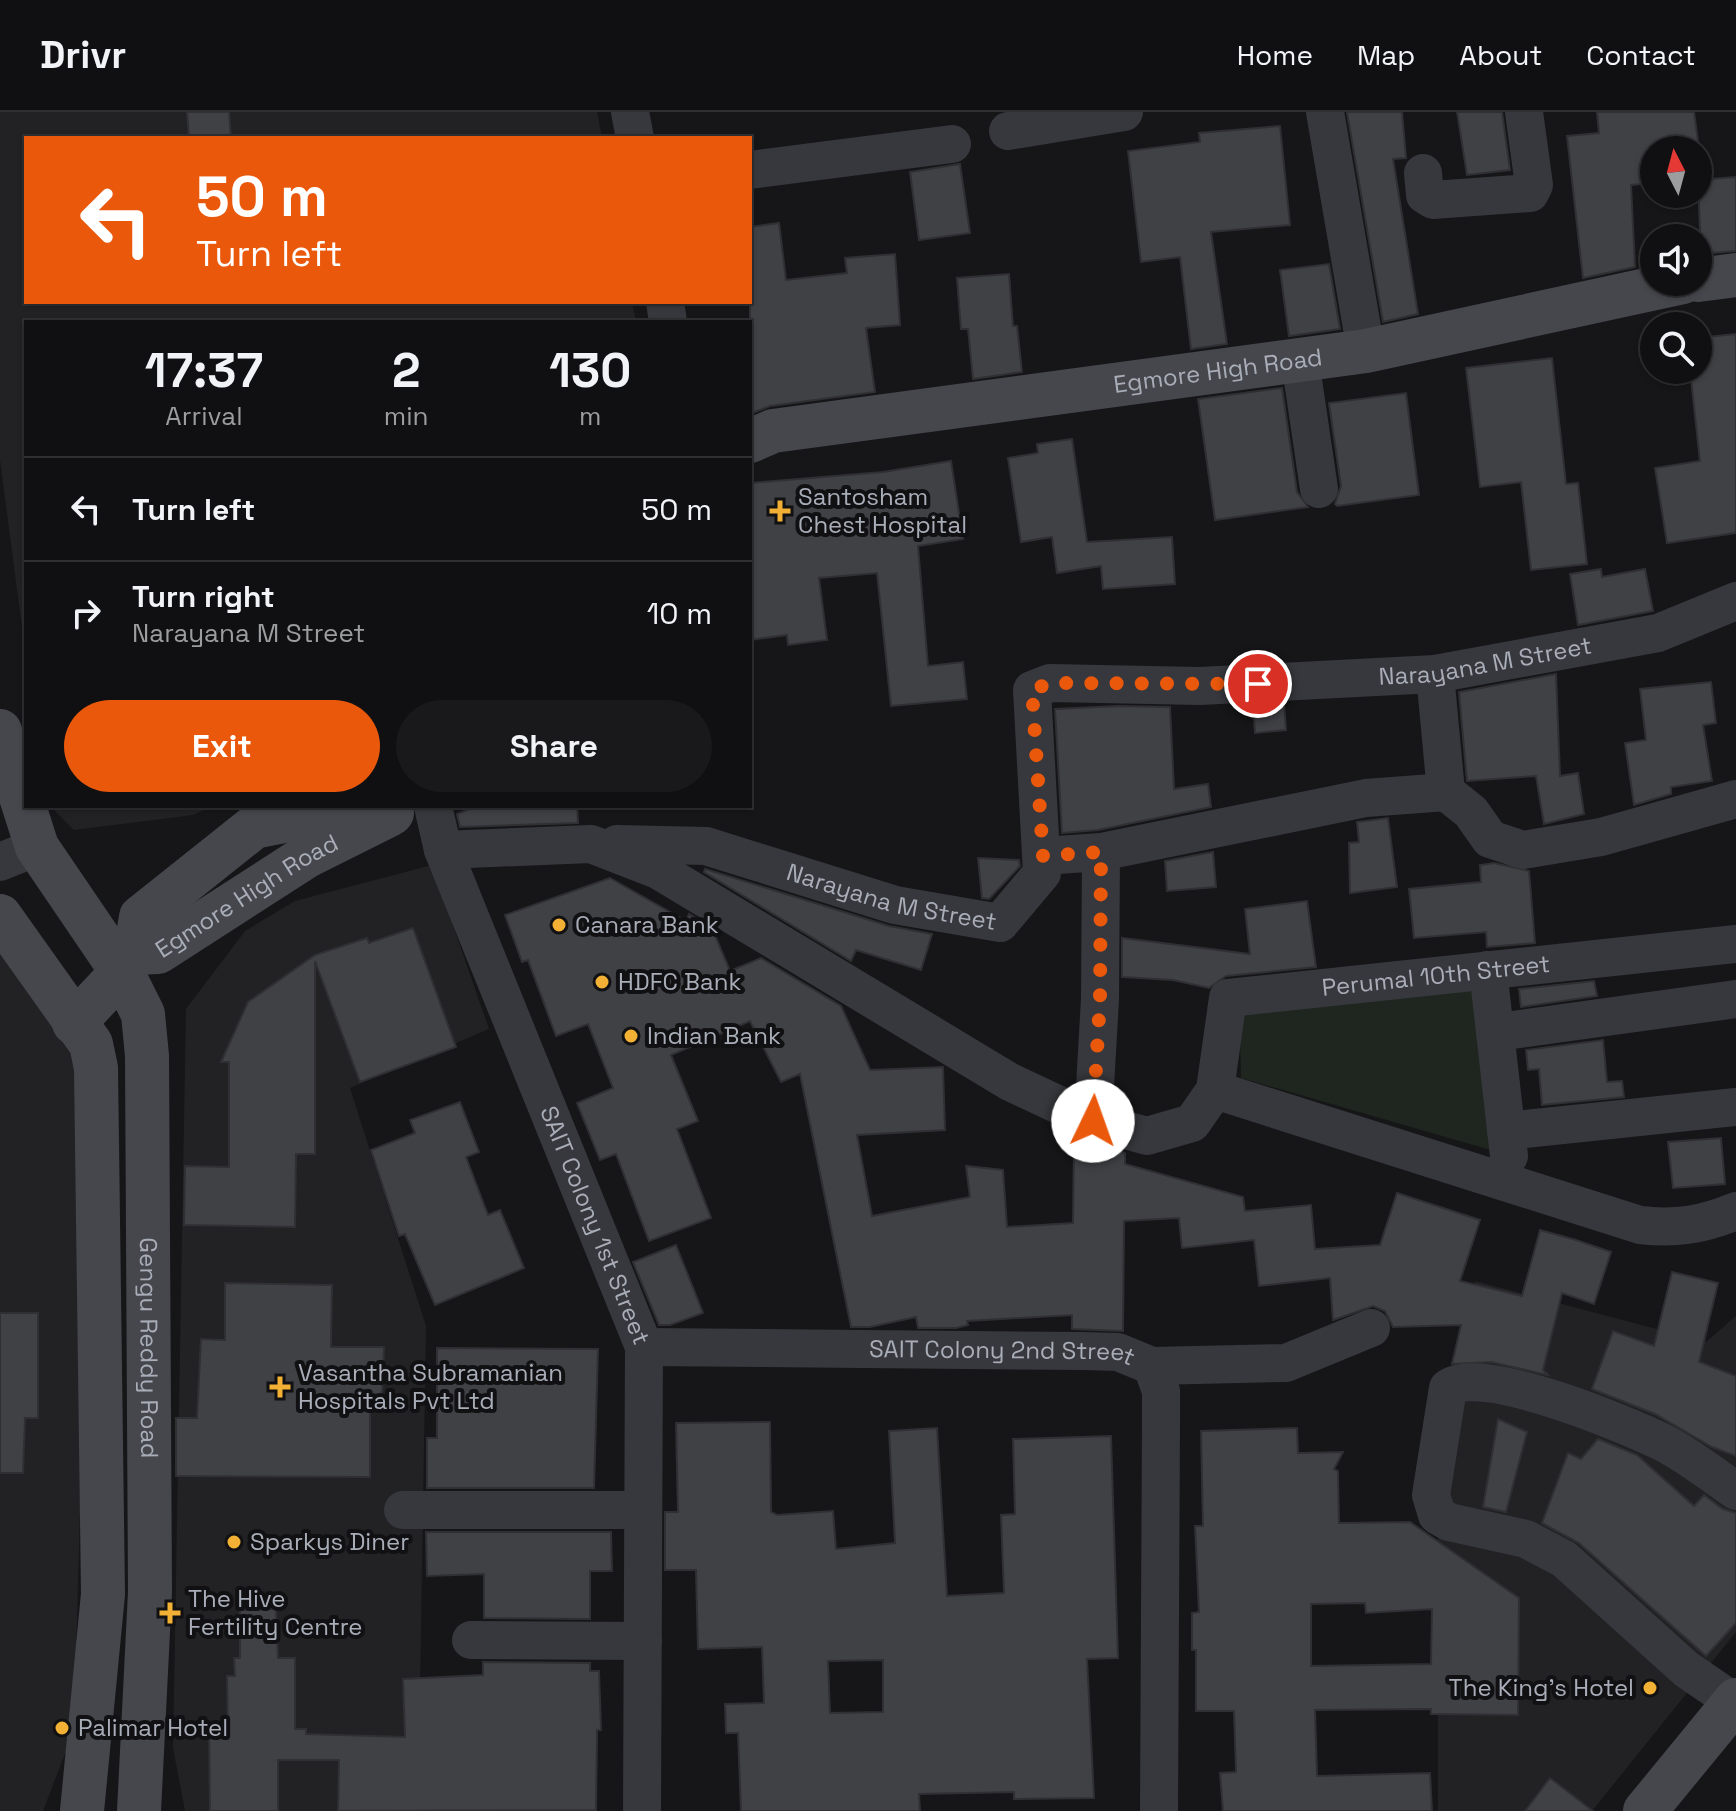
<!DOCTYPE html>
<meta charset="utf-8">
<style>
body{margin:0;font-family:"Space Grotesk",sans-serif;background:#19191b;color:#f1f3f6;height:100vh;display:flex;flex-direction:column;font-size:30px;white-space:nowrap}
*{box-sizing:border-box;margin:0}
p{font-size:26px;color:#9c9d9f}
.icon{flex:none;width:44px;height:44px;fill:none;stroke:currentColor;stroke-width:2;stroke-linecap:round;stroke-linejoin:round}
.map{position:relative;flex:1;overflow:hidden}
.sheet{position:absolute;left:24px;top:208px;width:728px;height:488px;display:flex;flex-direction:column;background:#101012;border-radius:0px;box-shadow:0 2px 6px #0004,0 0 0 2px #303032}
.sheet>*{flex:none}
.hud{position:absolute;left:24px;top:24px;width:728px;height:168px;border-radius:0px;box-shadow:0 2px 6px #0004,0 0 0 2px #303032;background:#ea580c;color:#fff;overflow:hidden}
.needle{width:52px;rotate:354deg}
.fabs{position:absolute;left:1640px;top:24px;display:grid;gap:16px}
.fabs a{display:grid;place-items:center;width:72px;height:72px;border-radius:50%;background:#101012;box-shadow:0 2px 6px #0004,0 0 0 2px #303032;font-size:40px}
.pin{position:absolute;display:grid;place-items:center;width:68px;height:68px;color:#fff;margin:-34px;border:4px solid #fff;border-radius:50%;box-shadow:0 2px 8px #0007}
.me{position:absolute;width:88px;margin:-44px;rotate:3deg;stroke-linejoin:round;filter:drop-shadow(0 0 6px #0008)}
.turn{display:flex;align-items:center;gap:28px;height:168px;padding:0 40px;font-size:36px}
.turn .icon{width:104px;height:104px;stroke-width:2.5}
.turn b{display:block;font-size:56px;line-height:68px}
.eta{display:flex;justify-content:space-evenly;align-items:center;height:136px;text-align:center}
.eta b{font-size:48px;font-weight:800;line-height:56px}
.cta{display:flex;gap:16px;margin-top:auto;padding:16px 40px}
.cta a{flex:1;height:92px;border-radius:48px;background:#ea580c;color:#fff;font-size:32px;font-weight:800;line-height:92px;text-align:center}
.cta a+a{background:#19191b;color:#f1f3f6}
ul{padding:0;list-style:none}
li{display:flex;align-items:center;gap:24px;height:104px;padding:0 40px;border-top:2px solid #303032}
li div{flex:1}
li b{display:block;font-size:30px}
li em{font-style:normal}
header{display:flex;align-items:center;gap:48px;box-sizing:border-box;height:112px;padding:0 40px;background:#101012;border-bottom:2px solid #303032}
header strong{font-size:38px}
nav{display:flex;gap:44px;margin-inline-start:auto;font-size:28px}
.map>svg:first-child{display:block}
.built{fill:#222225}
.green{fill:#1e261f}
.building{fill:#404145;stroke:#303034;stroke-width:2;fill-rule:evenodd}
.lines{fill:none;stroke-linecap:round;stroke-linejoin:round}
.minor{stroke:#37383d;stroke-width:38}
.secondary{stroke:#45474d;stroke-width:44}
.route{stroke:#ea580c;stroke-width:14;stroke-dasharray:0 25.2}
.poi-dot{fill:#f2b134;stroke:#111113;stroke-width:3}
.labels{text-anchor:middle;stroke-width:8;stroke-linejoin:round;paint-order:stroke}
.street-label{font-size:24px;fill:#a8adb8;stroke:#111113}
.poi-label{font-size:24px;fill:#a8adb8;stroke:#111113;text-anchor:start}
</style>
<header>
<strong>Drivr</strong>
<nav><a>Home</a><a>Map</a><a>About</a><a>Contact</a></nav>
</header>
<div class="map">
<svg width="1736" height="1699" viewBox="0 0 1736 1699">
<rect width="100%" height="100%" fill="#161618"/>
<path class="built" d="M0,0H597L602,26H26V190H632L636,210H26V546L0,348Z
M50,694H213L193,703L74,718Z
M432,753L489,917L350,976L426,1214L418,1699H185L173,1636L186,897L245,819L295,789Z
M0,831L92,964L74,1618L43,1699H0Z
M1475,1169L1706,1230L1736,1204V1520L1592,1699H1438V1428Z"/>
<path class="green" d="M1486,863L1508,1043L1241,966L1239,886Z"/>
<path class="building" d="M187,0H229L231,26H189Z
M1347,0H1402L1406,46L1393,47L1418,202L1383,210Z
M1457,0H1502L1510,58L1467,63Z
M1597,0H1694L1703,66H1698V38H1654V71L1631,73L1635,155L1583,166L1567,24L1599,21Z
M1280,14L1290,113L1211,120L1227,232L1191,237L1180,145L1141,150L1128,39L1200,30L1199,21Z
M960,52L970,121L919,128L910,60Z
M1736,65V139L1701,142L1698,68Z
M779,111L786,168L847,161L845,146L895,142L900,213L866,216L875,280L770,294L750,302V115Z
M1329,152L1340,217L1289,224L1280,158Z
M1009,162L1013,214H1017L1022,260L973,267L968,217H961L957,166Z
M1736,222V421L1667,431L1655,356L1700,349L1690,258H1698V226Z
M1552,246L1566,372L1578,371L1587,452L1531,458L1521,370L1480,375L1466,256Z
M1282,276L1297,380L1308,395L1215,408L1198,287Z
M1406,281L1419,383L1337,394L1335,392L1341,374L1329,291Z
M1072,327L1087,430L1172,425L1175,472L1103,477L1101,454L1057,461L1052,425L1021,430L1008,346L1038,341L1037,332Z
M951,349L963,427L918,434L928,554L963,550L967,587L891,594L877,461L819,466L827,528L788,533L787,523L750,528V371L883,360Z
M1601,457L1602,465L1645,457L1653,499L1578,513L1570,462Z
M1556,562L1560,664L1578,661L1584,702L1544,712L1536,664L1467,669L1459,580Z
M1711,570L1716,611L1703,613L1712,669L1671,675V682L1634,693L1625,631L1646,628L1640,577Z
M1284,592L1286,618L1255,621L1253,593Z
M1118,594L1170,595L1174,677L1208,672L1211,695L1098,718L1062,721L1055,597Z
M477,694H577L578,711L460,715L457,702Z
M1388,706L1397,775L1350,781L1349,731L1359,730L1357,710Z
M1213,740L1216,775L1167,779L1165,749Z
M978,746L1019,748L1020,754L989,787L982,786Z
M1494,751L1529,759L1535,831L1487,835L1486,820L1414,826L1409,777L1481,770L1480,753Z
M705,757L889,814L932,822L921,858L856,838L851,849L704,760Z
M610,766L686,809L689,802L712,816L730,859L761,846L841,894L870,958L943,955L945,1018L857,1023L872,1104L970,1085L966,1054L1003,1058L1007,1115L1073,1111L1074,1032L1095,1033L1125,1041V1052L1243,1085L1245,1099L1311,1093L1315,1137L1380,1133L1397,1081L1480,1108L1460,1169L1522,1184L1540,1118L1576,1128L1611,1140L1594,1192L1562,1181L1543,1258L1548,1263L1491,1250L1452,1252L1461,1213L1393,1215L1385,1199L1373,1194L1333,1208L1330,1166L1259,1174L1254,1128L1182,1136L1179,1106L1124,1109L1123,1219L1072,1217V1203L967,1209L968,1213L956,1216H918L916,1205L870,1215H851L800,962L781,970L750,909L671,943L698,1009L677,1017L711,1106L649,1129L616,1042L600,1048L577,991L613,976L588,912L556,924L528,848L522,850L505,803Z
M1307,789L1316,855L1226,864L1209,876L1173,868L1122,865V826L1250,842L1245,797Z
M413,816L456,935L360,970L315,849V1042H296L295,1115L184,1113L185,1054L229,1055V950H221L248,890L315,843L367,826L369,831Z
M1594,869L1597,884L1521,895L1519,877Z
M1603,928L1607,970L1622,969L1624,985L1542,993L1539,957L1528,958L1526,938Z
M460,990L479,1040L466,1045L488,1103L500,1098L524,1156L435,1193L405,1122L399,1124L371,1038L415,1021L410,1008Z
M1721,1026L1725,1072L1673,1076L1668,1030Z
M676,1133L703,1201L670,1213H659L633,1150Z
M1672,1160L1718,1171L1699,1250L1736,1264V1344L1712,1335L1655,1302L1592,1277L1613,1219L1654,1234Z
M225,1171L332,1173L331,1235H384L382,1285L370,1284V1365L176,1364V1306H197L201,1227L225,1228Z
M0,1201H38V1306H25L23,1361H0Z
M437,1236L598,1237L594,1376H427V1326H437Z
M1498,1307L1527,1320L1506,1400L1483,1395Z
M770,1310L771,1400L777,1403L833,1399L836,1437L895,1431L889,1319L937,1316L947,1484L1004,1481L1001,1403L1015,1402L1013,1327L1111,1324L1118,1546L1087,1547L1094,1686L1014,1687V1680L919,1682L920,1699H741L738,1621H726L725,1592L764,1591L762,1535L698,1537L696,1458H665V1400H678L676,1311ZM883,1548V1600L830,1601L828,1549Z
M1297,1316L1298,1341L1343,1340L1334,1357L1338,1359L1339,1411L1410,1410L1519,1486L1518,1603L1431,1602V1597L1315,1598L1317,1664L1430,1661L1432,1699H1223L1220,1661L1236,1660L1234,1599H1196V1538H1192V1501L1199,1500L1195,1414H1203L1201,1319ZM1365,1491L1366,1501L1432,1497L1431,1552L1311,1554V1492Z
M1598,1327L1637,1343L1694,1394L1704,1383L1723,1397L1736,1401V1511L1706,1544L1579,1431L1542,1411L1568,1341L1581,1347Z
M426,1420H611L612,1459H590V1507L484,1506V1462L427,1464Z
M276,1497L278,1546H295V1617H306V1622L405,1625L403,1567L483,1563V1550L590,1551V1559H599L601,1618H597L596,1698L338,1699L339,1648H278V1699H210L209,1617H228L227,1564H235L234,1546H240V1498Z
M1550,1666L1593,1699H1525Z"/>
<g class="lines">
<g class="minor">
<path d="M630,0L635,26"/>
<path d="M1325,0L1366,239"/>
<path d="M1008,19L1124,0"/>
<path d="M750,58L952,32"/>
<path d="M1423,61L1425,83L1433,88L1530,81L1534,73L1524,0"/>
<path d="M665,190L668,210"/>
<path d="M1300,248L1319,377"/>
<path d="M1435,562L1446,680L1471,700L1490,727L1523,738L1601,725L1736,687"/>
<path id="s1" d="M433,694L443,738L644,1235L642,1699"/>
<path id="s2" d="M617,732L706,734L895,793L1000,811L1042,761L1032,578L1050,571L1200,574L1435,562L1658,521L1736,489"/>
<path d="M443,738L591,732L658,758L1010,970L1093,1009L1147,1024L1192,1011L1215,978L1640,1113C1676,1117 1702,1113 1736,1099"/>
<path d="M1043,744L1101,740L1366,686L1446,680"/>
<path d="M0,750L37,735"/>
<path d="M1488,858L1509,1044"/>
<path d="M1498,920L1736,887"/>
<path id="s3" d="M1215,978L1228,886L1736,832"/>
<path d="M1093,1009L1100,887L1101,740"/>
<path d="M1506,1019L1736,995"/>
<path id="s4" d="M644,1235L1083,1239L1118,1240L1152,1254L1286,1251L1371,1216"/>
<path d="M1152,1254L1161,1279V1307L1159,1699"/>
<path d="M403,1398H642"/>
<path d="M471,1528L643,1529"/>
<path d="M1734,1590L1686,1557L1564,1447L1526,1427L1449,1410L1437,1403L1431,1383L1448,1276C1479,1251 1628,1313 1664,1331C1689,1344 1713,1363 1736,1379"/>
</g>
<g class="secondary">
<path d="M1698,168L1736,163"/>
<path id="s5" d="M750,329L773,319L1366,239L1683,170"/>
<path id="s6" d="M0,619L37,735L122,860L143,902L147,944L150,1480L139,1699"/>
<path d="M0,804L91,932L96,956L103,1482L82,1699"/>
<path id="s7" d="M135,841L158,840L307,744L389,703"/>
<path d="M74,911L122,860L135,841L141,805L254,715L339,698L392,701"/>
<path d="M1645,1699L1736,1588"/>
</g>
</g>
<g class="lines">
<path class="route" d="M1093,1009L1100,887L1101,740L1043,744L1032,578L1050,571L1258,572"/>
</g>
<g class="poi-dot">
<path d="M776 387h8v8h8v8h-8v8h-8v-8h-8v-8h8z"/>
<circle cx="559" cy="813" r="8"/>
<circle cx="602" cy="870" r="8"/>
<circle cx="631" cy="924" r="8"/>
<path d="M276 1263h8v8h8v8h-8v8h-8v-8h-8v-8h8z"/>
<circle cx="234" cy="1430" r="8"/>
<path d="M166 1489h8v8h8v8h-8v8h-8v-8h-8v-8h8z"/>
<circle cx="1650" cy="1576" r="8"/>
<circle cx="62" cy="1616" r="8"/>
</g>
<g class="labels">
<g class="street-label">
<text dy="8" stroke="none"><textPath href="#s5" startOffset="474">Egmore High Road</textPath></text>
<text dy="8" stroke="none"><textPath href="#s2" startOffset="1098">Narayana M Street</textPath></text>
<text dy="8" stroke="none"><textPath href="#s2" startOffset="282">Narayana M Street</textPath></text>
<text dy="8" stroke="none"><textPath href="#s7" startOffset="128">Egmore High Road</textPath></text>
<text dy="8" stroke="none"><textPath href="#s3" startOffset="302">Perumal 10th Street</textPath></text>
<text dy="8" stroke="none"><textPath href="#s1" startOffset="450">SAIT Colony 1st Street</textPath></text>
<text dy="8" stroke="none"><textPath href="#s6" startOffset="654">Gengu Reddy Road</textPath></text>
<text dy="8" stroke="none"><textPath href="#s4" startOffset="358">SAIT Colony 2nd Street</textPath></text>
</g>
<g class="poi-label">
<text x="798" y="393">Santosham<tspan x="798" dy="28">Chest Hospital</tspan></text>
<text x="575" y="821">Canara Bank</text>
<text x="618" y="878">HDFC Bank</text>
<text x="647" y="932">Indian Bank</text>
<text x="298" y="1269">Vasantha Subramanian<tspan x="298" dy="28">Hospitals Pvt Ltd</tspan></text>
<text x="250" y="1438">Sparkys Diner</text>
<text x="188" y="1495">The Hive<tspan x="188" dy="28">Fertility Centre</tspan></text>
<text x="1634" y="1584" text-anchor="end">The King’s Hotel</text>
<text x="78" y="1624">Palimar Hotel</text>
</g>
</g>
</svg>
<div class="fabs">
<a><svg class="needle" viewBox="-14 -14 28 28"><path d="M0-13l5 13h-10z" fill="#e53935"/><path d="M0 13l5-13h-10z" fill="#9c9d9f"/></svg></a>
<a><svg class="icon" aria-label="sound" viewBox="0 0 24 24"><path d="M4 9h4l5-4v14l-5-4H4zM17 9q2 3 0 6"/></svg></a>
<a><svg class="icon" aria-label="search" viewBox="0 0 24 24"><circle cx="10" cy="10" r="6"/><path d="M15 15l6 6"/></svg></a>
</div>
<div class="pin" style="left:1258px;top:572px;background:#d93025"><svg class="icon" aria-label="arrive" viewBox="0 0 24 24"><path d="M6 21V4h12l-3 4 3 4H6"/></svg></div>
<svg class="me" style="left:1093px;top:1009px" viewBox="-20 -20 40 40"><circle r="19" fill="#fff"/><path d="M0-13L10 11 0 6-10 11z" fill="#ea580c"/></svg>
<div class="hud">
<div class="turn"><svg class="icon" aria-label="left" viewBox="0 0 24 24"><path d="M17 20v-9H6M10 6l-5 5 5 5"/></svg><div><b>50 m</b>Turn left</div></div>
</div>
<section class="sheet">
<div class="eta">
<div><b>17:37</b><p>Arrival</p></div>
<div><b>2</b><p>min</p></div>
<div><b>130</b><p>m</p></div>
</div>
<ul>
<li><svg class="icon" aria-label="left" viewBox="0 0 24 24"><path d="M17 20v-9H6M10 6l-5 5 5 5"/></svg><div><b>Turn left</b></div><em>50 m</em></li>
<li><svg class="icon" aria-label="right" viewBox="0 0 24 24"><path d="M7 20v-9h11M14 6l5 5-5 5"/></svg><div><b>Turn right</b><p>Narayana M Street</p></div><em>10 m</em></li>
</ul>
<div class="cta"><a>Exit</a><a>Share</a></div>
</section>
</div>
